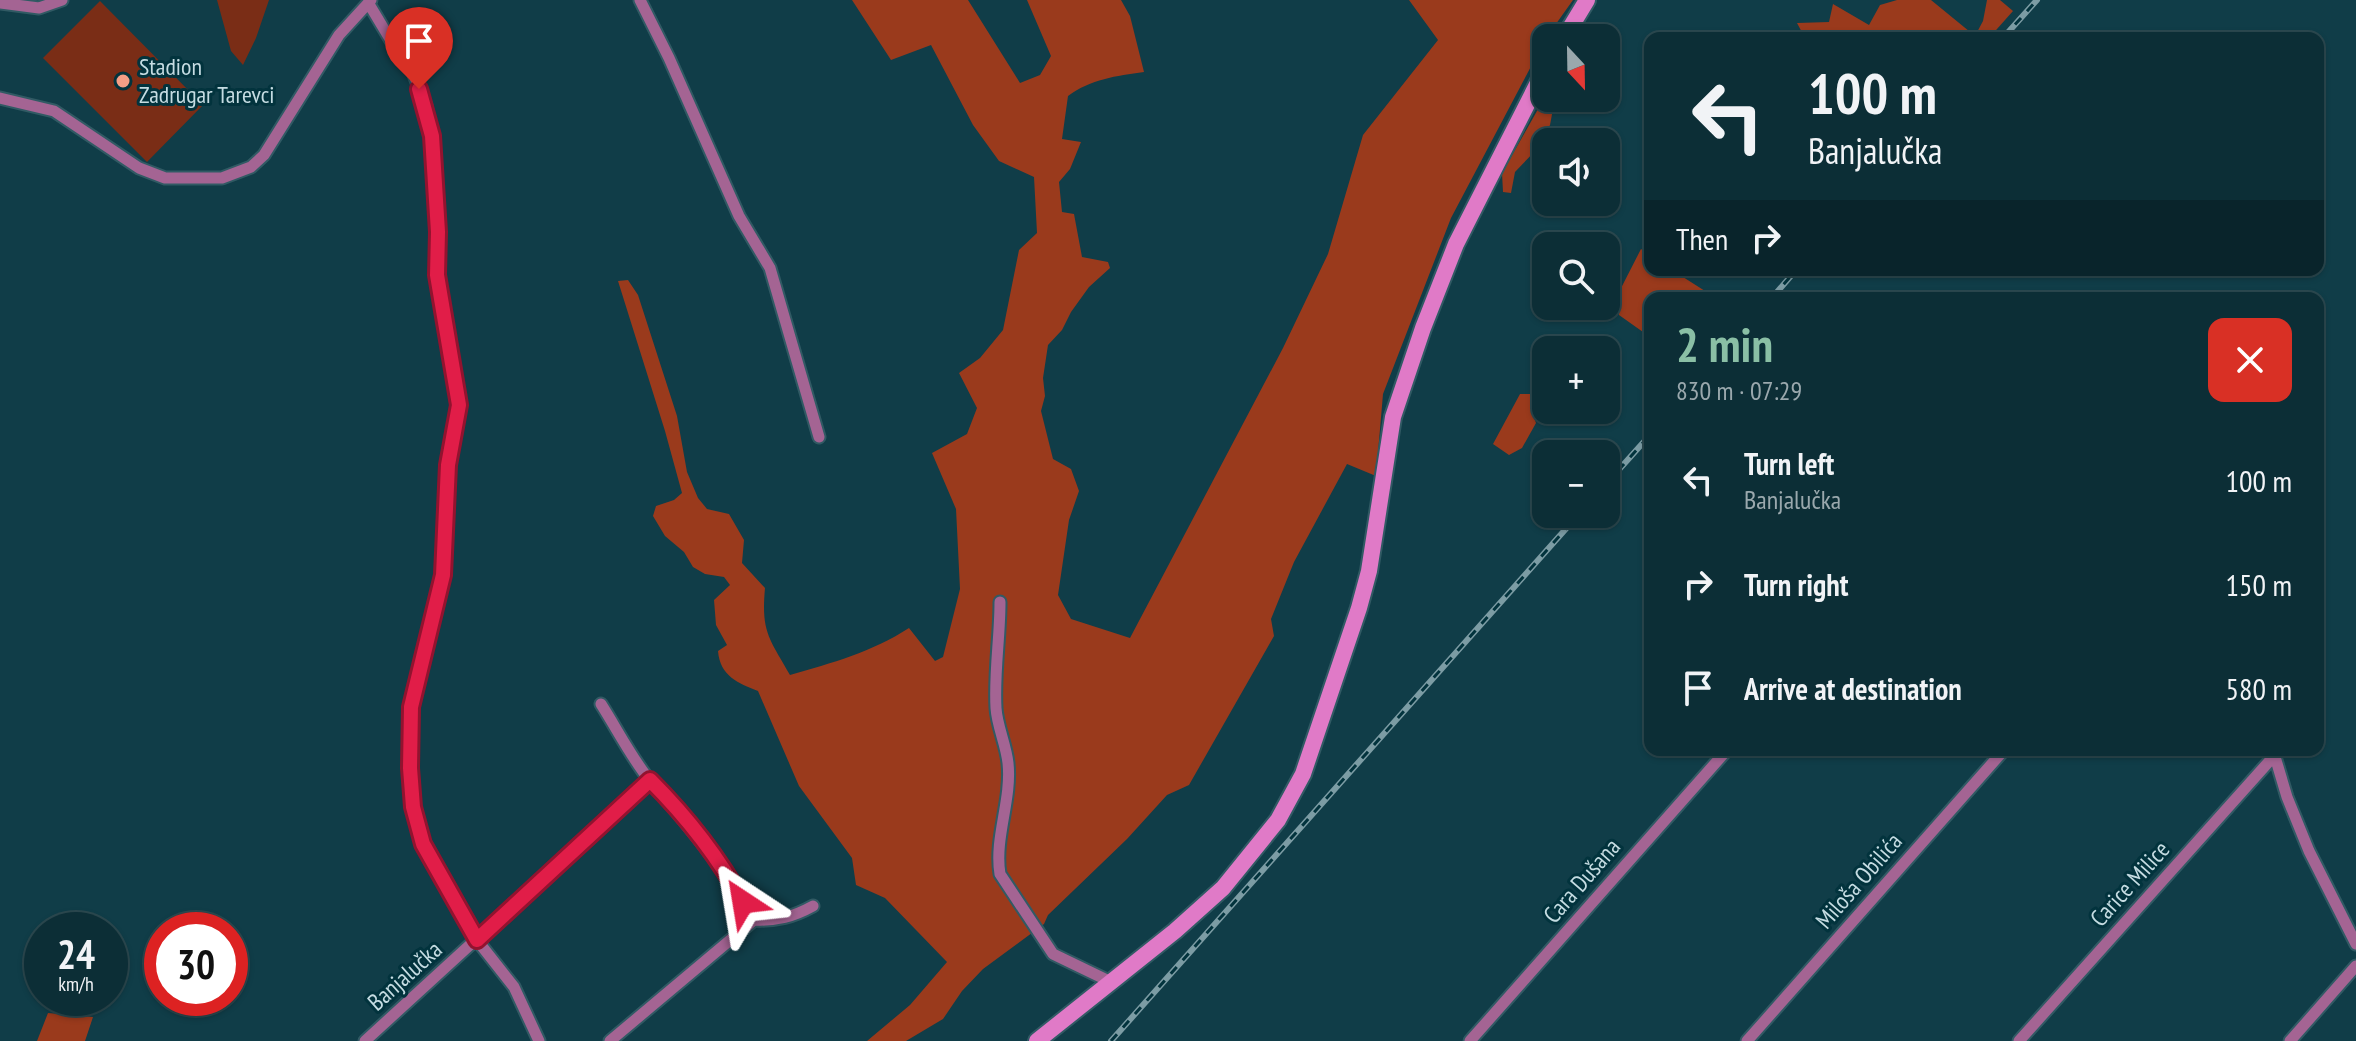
<!DOCTYPE html>
<meta charset="utf-8">
<style>
body{margin:0;font-family:"PT Sans Narrow",sans-serif;background:#15363e;color:#f1f3f6;height:100vh;display:flex;flex-direction:column;font-size:30px;white-space:nowrap}
*{box-sizing:border-box;margin:0}
p{font-size:26px;color:#9aa8ad}
.icon{flex:none;width:44px;height:44px;fill:none;stroke:currentColor;stroke-width:2;stroke-linecap:round;stroke-linejoin:round}
.map{position:relative;flex:1;overflow:hidden}
.sheet{position:absolute;left:1644px;top:292px;width:680px;height:464px;display:flex;flex-direction:column;background:#0c2e36;border-radius:16px;box-shadow:0 2px 6px #0004,0 0 0 2px #2c4a51}
.sheet>*{flex:none}
.banner{position:absolute;left:1644px;top:32px;width:680px;height:244px;border-radius:16px;box-shadow:0 2px 6px #0004,0 0 0 2px #2c4a51;background:#0c2e36;color:#f1f3f6;overflow:hidden}
.needle{width:52px;rotate:158deg}
.fabs{position:absolute;left:1532px;top:24px;display:grid;gap:16px}
.fabs a{display:grid;place-items:center;width:88px;height:88px;border-radius:16px;background:#0c2e36;box-shadow:0 2px 6px #0004,0 0 0 2px #2c4a51;font-size:40px}
.speed{position:absolute;left:24px;top:912px;display:flex;gap:16px;font-size:40px;font-weight:700;text-align:center}
.speed>*{display:grid;place-content:center;width:104px;height:104px;border-radius:50%;background:#0c2e36;box-shadow:0 2px 6px #0004,0 0 0 2px #2c4a51;line-height:1}
.speed small{font-size:20px;font-weight:400}
.speed .limit{border:12px solid #d22;background:#fff;color:#111}
.pin{position:absolute;display:grid;place-items:center;width:68px;height:68px;color:#fff;margin:-82px -34px;border-radius:50% 50% 50% 0;rotate:-45deg;box-shadow:0 0 8px #0007}
.pin .icon{rotate:45deg}
.me{position:absolute;width:88px;margin:-44px;rotate:327deg;stroke-linejoin:round;filter:drop-shadow(0 0 6px #0008)}
.turn{display:flex;align-items:center;gap:28px;height:168px;padding:0 32px;font-size:36px}
.turn .icon{width:104px;height:104px;stroke-width:2.5}
.turn b{display:block;font-size:56px;line-height:68px}
.then{display:flex;align-items:center;height:76px;padding:0 32px;background:#0003;gap:16px;font-size:30px}
.round{display:grid;place-items:center;flex:none;width:84px;height:84px;border-radius:16px;background:#15363e}
.head{display:flex;align-items:center;justify-content:space-between;height:136px;padding:0 32px}
h1{font-size:48px;font-weight:700;line-height:60px;color:#8abfa5}
ul{padding:0;list-style:none}
li{display:flex;align-items:center;gap:24px;height:104px;padding:0 32px}
li div{flex:1}
li b{display:block;font-size:30px}
li em{font-style:normal}
.map>svg:first-child{display:block}
.green{fill:#7a2d16}
.forest{fill:#9a3a1c}
.lines{fill:none;stroke-linecap:round;stroke-linejoin:round}
.street-casing{stroke:#315a64;stroke-width:15}
.secondary-casing{stroke:#315a64;stroke-width:20}
.street{stroke:#a46493;stroke-width:11}
.secondary{stroke:#e07ac7;stroke-width:16}
.rail-casing{stroke:#7c9ca4;stroke-width:6}
.rail{stroke:#02333d;stroke-width:3;stroke-dasharray:9;stroke-linecap:butt}
.route-casing{stroke:#92132f;stroke-width:20}
.route{stroke:#e11d48;stroke-width:14}
.poi-dot{fill:#f39f86;stroke:#02333d;stroke-width:3}
.labels{text-anchor:middle;stroke-width:6;stroke-linejoin:round;paint-order:stroke}
.poi-label{font-size:24px;fill:#c5dce2;stroke:#02333d;text-anchor:start}
.street-label{font-size:24px;fill:#c5dce2;stroke:#02333d}
</style>
<div class="map">
<svg width="2356" height="1041" viewBox="0 0 2356 1041">
<rect width="100%" height="100%" fill="#103d48"/>
<path class="green" d="M217,0H269L256,38L243,65L231,51Z
M100,1L203,105L147,162L43,58Z"/>
<path class="forest" d="M840,0H968L1020,83L1040,75L1051,56L1027,0H1121L1130,16L1144,72C1116,76 1091,79 1068,96L1062,139L1081,142L1070,169L1059,182L1062,212L1074,214L1082,257L1108,262L1110,268L1089,287L1071,312L1062,330L1048,345L1043,378L1045,396L1041,411L1053,459L1071,469L1079,491L1069,520L1058,595L1071,619L1130,638L1283,348L1328,254L1363,135L1438,40L1409,0H1573L1546,38L1451,218L1383,394L1376,476L1347,464L1294,562L1271,619L1274,636L1189,785L1167,795L1127,839L1048,915L1044,924L983,969L962,991L943,1019L906,1041H867L910,1005L947,962L885,898L856,885L852,858L799,786L758,691C738,683 720,676 718,651L727,645L716,625L714,600L730,585L724,577L705,574L693,567L684,552L665,536L653,516L656,506L674,500L682,493L665,431L618,281L628,280L638,295L677,416L687,472L698,498L707,509L729,514L744,540L742,563L765,588C761,632 769,638 790,675C832,663 872,652 909,628L935,661L943,657L960,589L956,509L932,453L967,434L977,408L959,373L980,358L1003,330L1019,250L1037,233L1034,177L999,161L973,125L931,45L891,60L852,0Z
M1897,0H1931L1975,36L1983,21L1987,0H2000L2013,11L1989,38H1805L1797,23L1829,22L1833,4L1869,25L1880,5Z
M1546,95V98H1567L1553,109L1550,125L1538,148L1515,172L1511,193L1503,192L1502,173Z
M1641,249L1650,255V270H1672L1716,298H1650V337L1619,315L1618,294Z
M1546,382V402L1531,409L1536,423L1522,448L1509,455L1493,444L1520,394H1532Z
M48,1013L93,1017L85,1041H37Z"/>
<g class="lines">
<g class="street-casing">
<path id="street" d="M640,0L669,58L739,216L770,268L819,437
M0,3L39,8L62,0
M369,4L396,49L413,72L426,106L432,136L435,177L437,275L459,405L448,465L443,575L411,707L410,768L413,807L423,844L434,865L477,940L514,987L539,1041
M0,98L54,111L139,168L165,178H222L251,167L264,155L339,35L371,0
M1000,602C1000,638 994,672 996,708C997,726 1006,744 1008,763C1012,800 994,838 1000,874L1053,954L1111,982
M601,704C617,729 632,759 651,782C689,825 725,869 754,920L610,1041
M2273,750L2287,797L2309,851L2356,944
M754,920C777,921 793,917 813,906
M365,1041L650,780
M1470,1041L1727,750
M1747,1041L2004,750
M2019,1041L2274,756
M2290,1041L2356,966"/>
</g>
<g class="secondary-casing">
<path id="secondary" d="M1564,38L1587,0
M1037,1041L1175,931L1223,888L1278,820L1303,774L1359,608L1369,571L1393,417L1423,328L1456,244L1546,67"/>
</g>
<use href="#street" class="street"/>
<use href="#secondary" class="secondary"/>
<g class="rail-casing">
<path id="rail" d="M2003,38L2037,0
M1772,298L1796,270
M1606,484L1650,435
M1111,1041L1579,514"/>
</g>
<use href="#rail" class="rail"/>
</g>
<g class="lines">
<g class="route-casing">
<path id="route" d="M419,89L432,136L438,232L437,275L459,405L448,465L443,575L411,707L410,768L413,807L423,844L477,940L650,780C685,815 719,858 743,902"/>
</g>
<use href="#route" class="route"/>
</g>
<circle class="poi-dot" cx="123" cy="81" r="8"/>
<g class="labels">
<g class="poi-label">
<text x="139" y="75">Stadion<tspan x="139" dy="28">Zadrugar Tarevci</tspan></text>
</g>
<g class="street-label">
<text transform="translate(1582 881) rotate(-49)" y="8">Cara Dušana</text>
<text transform="translate(1859 881) rotate(-49)" y="8">Miloša Obilića</text>
<text transform="translate(2130 884) rotate(-48)" y="8">Carice Milice</text>
<text transform="translate(405 976) rotate(-42)" y="8">Banjalučka</text>
</g>
</g>
</svg>
<div class="fabs">
<a><svg class="needle" viewBox="-14 -14 28 28"><path d="M0-13l5 13h-10z" fill="#e53935"/><path d="M0 13l5-13h-10z" fill="#9aa8ad"/></svg></a>
<a><svg class="icon" aria-label="sound" viewBox="0 0 24 24"><path d="M4 9h4l5-4v14l-5-4H4zM17 9q2 3 0 6"/></svg></a>
<a><svg class="icon" aria-label="search" viewBox="0 0 24 24"><circle cx="10" cy="10" r="6"/><path d="M15 15l6 6"/></svg></a>
<a>+</a>
<a>−</a>
</div>
<div class="speed"><div>24<small>km/h</small></div><div class="limit">30</div></div>
<div class="pin" style="left:419px;top:89px;background:#d93025"><svg class="icon" aria-label="arrive" viewBox="0 0 24 24"><path d="M6 21V4h12l-3 4 3 4H6"/></svg></div>
<svg class="me" style="left:743px;top:902px" viewBox="-20 -20 40 40"><path d="M0-17L14 15 0 8-14 15z" fill="#e11d48" stroke="#fff" stroke-width="4"/></svg>
<div class="banner">
<div class="turn"><svg class="icon" aria-label="left" viewBox="0 0 24 24"><path d="M17 20v-9H6M10 6l-5 5 5 5"/></svg><div><b>100 m</b>Banjalučka</div></div>
<div class="then">Then<svg class="icon" aria-label="right" viewBox="0 0 24 24"><path d="M7 20v-9h11M14 6l5 5-5 5"/></svg></div>
</div>
<section class="sheet">
<div class="head"><div><h1>2 min</h1><p>830 m · 07:29</p></div><a class="round" style="background:#d93025;color:#fff"><svg class="icon" aria-label="close" viewBox="0 0 24 24"><path d="M6 6l12 12M18 6L6 18"/></svg></a></div>
<ul>
<li><svg class="icon" aria-label="left" viewBox="0 0 24 24"><path d="M17 20v-9H6M10 6l-5 5 5 5"/></svg><div><b>Turn left</b><p>Banjalučka</p></div><em>100 m</em></li>
<li><svg class="icon" aria-label="right" viewBox="0 0 24 24"><path d="M7 20v-9h11M14 6l5 5-5 5"/></svg><div><b>Turn right</b></div><em>150 m</em></li>
<li><svg class="icon" aria-label="arrive" viewBox="0 0 24 24"><path d="M6 21V4h12l-3 4 3 4H6"/></svg><div><b>Arrive at destination</b></div><em>580 m</em></li>
</ul>
</section>
</div>
